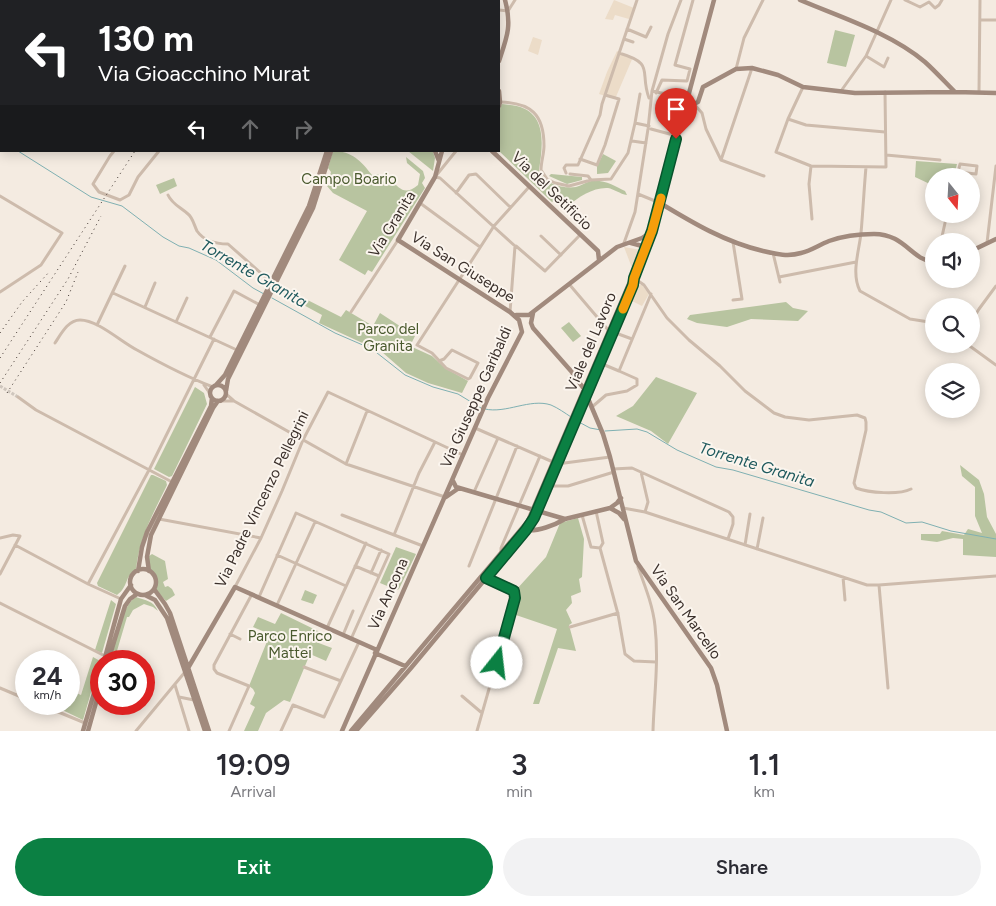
<!DOCTYPE html>
<style>
body{margin:0;font-family:Figtree,sans-serif;background:#f2f2f3;color:#2b2b33;height:100vh;display:flex;flex-direction:column;font-size:19px;white-space:nowrap}
*{box-sizing:border-box;margin:0}
p{font-size:16px;color:#7c7c81}
.icon{flex:none;width:28px;height:28px;fill:none;stroke:currentColor;stroke-width:2;stroke-linecap:round;stroke-linejoin:round}
.map{position:relative;height:731px;overflow:hidden}
.side{display:flex;flex-direction:column;background:#fff;flex:1}
.side>*{flex:none}
.hud{position:absolute;left:0px;top:0px;width:500px;height:152px;box-shadow:0 2px 12px #0003;background:#202124;color:#fff;overflow:hidden}
.needle{width:32px;rotate:162deg}
.controls{position:absolute;left:925px;top:168px;display:grid;gap:10px}
.controls a{display:grid;place-items:center;width:55px;height:55px;border-radius:50%;background:#fff;box-shadow:0 2px 12px #0003;font-size:25px}
.speed{position:absolute;left:15px;top:650px;display:flex;gap:10px;font-size:25px;font-weight:700;text-align:center}
.speed>*{display:grid;place-content:center;width:65px;height:65px;border-radius:50%;background:#fff;box-shadow:0 2px 12px #0003;line-height:1}
.speed small{font-size:12px;font-weight:400}
.speed .limit{border:8px solid #d22;background:#fff;color:#111}
.pin{position:absolute;display:grid;place-items:center;width:42px;height:42px;color:#fff;margin:-51px -21px;border-radius:50% 50% 50% 0;rotate:-45deg;box-shadow:0 0 5px #0007}
.pin .icon{rotate:45deg}
.me{position:absolute;width:55px;margin:-28px;rotate:16deg;stroke-linejoin:round;filter:drop-shadow(0 0 4px #0008)}
.turn{display:flex;align-items:center;gap:18px;height:105px;padding:0 15px;font-size:22px}
.turn .icon{width:65px;height:65px;stroke-width:2.5}
.turn b{display:block;font-size:35px;line-height:42px}
.lanes{display:flex;align-items:center;height:48px;padding:0 15px;background:#0003;justify-content:center;gap:25px;direction:ltr}
.lanes .off{opacity:.35}
.eta{display:flex;justify-content:space-evenly;align-items:center;height:85px;text-align:center}
.eta b{font-size:30px;font-weight:600;line-height:35px}
.button{display:flex;gap:10px;margin-top:auto;padding:10px 15px}
.button a{flex:1;height:58px;border-radius:30px;background:#0b8043;color:#fff;font-size:20px;font-weight:600;line-height:58px;text-align:center}
.button a+a{background:#f2f2f3;color:#2b2b33}
.map>svg:first-child{display:block}
.green{fill:#b8c4a0}
.plaza{fill:#ecdcc8}
.lines{fill:none;stroke-linecap:round;stroke-linejoin:round}
.stream{stroke:#7fb0b2;stroke-width:1}
.street-tunnel{stroke:#cfc6bd;stroke-width:3;stroke-dasharray:3 1.5;stroke-linecap:butt}
.secondary-tunnel{stroke:#cfc6bd;stroke-width:4.5;stroke-dasharray:4.5 2;stroke-linecap:butt}
.street{stroke:#cdbbac;stroke-width:3}
.secondary{stroke:#a18a7d;stroke-width:4.5}
.rail{stroke:#3b302b;stroke-width:1;stroke-dasharray:1 4;stroke-linecap:butt}
.route-casing{stroke:#07532c;stroke-width:12}
.route{stroke:#0b8043;stroke-width:9}
.slow{stroke:#f59e0b;stroke-width:9}
.labels{text-anchor:middle;stroke-width:4;stroke-linejoin:round;paint-order:stroke}
.park-label{font-size:15px;fill:#4a5a2e;stroke:#fbf5ee}
.street-label{font-size:15px;fill:#3b302b;stroke:#fbf5ee}
.water-label{font-size:16px;font-style:italic;fill:#1f5a5e;stroke:#fbf5ee}
</style>
<div class="map">
<svg width="996" height="731" viewBox="0 0 996 731">
<rect width="100%" height="100%" fill="#f4ebe1"/>
<path class="green" d="M835,30L855,35L846,67L827,63Z
M502,104C509,105 518,105 525,109C547,120 542,150 539,170C544,184 563,189 576,187C581,186 586,182 591,181C603,179 616,186 625,191L627,195C620,194 614,189 608,188C594,187 578,197 568,206L558,197L552,202L499,151V110Z
M333,151C352,151 361,161 372,175L378,174L384,182L390,179C400,189 405,196 418,185L420,174L407,163L406,157L423,171L425,178L422,183L425,188L372,272L368,270L365,275L339,260L367,211L333,193L327,186L331,172L328,168Z
M408,151L433,152L435,158L433,171Z
M603,154L616,161L608,173L597,174V166Z
M916,161L957,164L954,176H934V186L915,177Z
M551,174L582,177V180L567,184L549,176Z
M174,178L177,186L160,194L156,185Z
M276,284L341,317L346,310L373,326L380,313L415,336L410,346L432,356L445,368L468,381L462,393L428,383L406,373L382,352L319,323L322,315L274,289Z
M786,302L793,308L808,311L798,321L751,319L727,327L697,323L687,319L690,315Z
M569,322L581,336L573,342L561,328Z
M656,377L697,393L668,444L651,431L616,416L633,406Z
M195,387L204,393L207,404L172,476L169,477L154,469Z
M960,465L979,480L984,494L987,517L996,534V557L963,555V539L953,538L937,542L921,540V534H940L942,531L964,535L968,529L982,533L975,516V487L962,476Z
M151,475H153L166,481L167,485C153,514 140,536 136,569C124,577 129,586 117,595L98,586L97,583Z
M578,518L584,539L582,577L579,579L581,592L571,596L572,603L566,610L572,623L569,625L576,651L558,648L539,704H533L557,629L513,614L519,593L516,590L546,557L560,523Z
M396,547L416,554L399,589L397,590L380,583Z
M152,554L165,561L168,579L163,582L165,587L168,586L172,589L175,595L166,601L156,590V578L149,570L148,557Z
M305,590L317,595L313,604L301,600Z
M136,597C146,601 153,600 158,611L153,607L144,604L133,610L129,617H127L114,661H109C114,645 121,606 136,597Z
M111,600L116,604L102,653L95,650Z
M281,613L320,632L316,642L332,648L326,661L310,654L290,702L284,700L266,713L258,731H244L255,707L250,704L255,693L253,689L249,686L270,634L253,627L258,617L275,624Z
M93,657L100,661L83,720L50,704H69V690L81,695Z"/>
<path class="plaza" d="M614,0L634,8L629,19L615,15L613,20L605,19Z
M533,37L542,40L538,55L528,51Z
M617,51L633,57L615,99L599,94L607,72Z
M624,247L641,250L634,268H632Z
M636,285H642L649,294L642,306L630,300Z"/>
<g class="lines">
<path class="stream" d="M0,141L1,142
M18,151L91,197L122,206L163,237L179,246L189,248L216,260L253,288L264,294
M272,298L335,333L372,349L405,375L433,387L458,394L481,408
M485,409C506,414 530,398 551,405C558,408 565,413 571,417
M577,421L590,428L601,430
M605,431L637,429L647,432L677,450L716,467L733,470L869,510L881,512L906,523L922,522L951,531L996,539"/>
<path class="street-tunnel" d="M0,386L18,397"/>
<path class="secondary-tunnel" d="M294,0L297,1"/>
<path class="street" d="M427,0L429,1
M905,0L920,7L929,2L935,8L939,5L942,0
M94,1V0
M422,1L423,0
M499,10L508,11L515,0
M980,20H996
M627,29L646,37L651,27
M624,39L633,42
M619,53C656,64 639,71 649,98
M866,56L884,67L888,58
M736,69L744,38L763,0
M803,87L788,119L776,152L811,166L886,167L885,92
M652,91L671,95
M841,91L866,56L891,0
M979,92L980,0
M656,93L662,80L687,81L690,69L675,65L693,0
M640,94L635,123L649,126
M500,102C531,103 544,114 544,146C544,154 541,162 541,170L547,179L555,183L569,186L591,180L611,179L628,153L635,123
M694,104L702,113L706,129L721,160L764,176
M788,119L806,125L885,132
M651,129L677,136
M632,141L646,143
M114,151L110,156L93,184L99,192L120,200L129,195L138,177L159,151
M456,151L435,177L440,178L515,246L510,312
M886,155L940,160
M580,159L597,165L605,145L619,99L605,95
M721,160L752,68
M811,166L809,184L812,219
M866,167C864,189 863,211 861,233C859,252 851,273 860,291L910,319L929,322L934,325
M566,173L564,168L566,165H578L600,115L602,104L637,0
M570,174L588,176L591,180
M957,176L960,164L977,166L976,174L958,172
M456,193L469,175L476,174L510,207
M638,194L660,203
M168,195C172,204 180,207 188,214C193,218 194,225 197,231C204,241 217,244 228,244L271,282
M0,196L62,233L41,265L0,292
M420,203L480,247
M541,236L561,255
M941,241L947,214
M733,242L742,299L733,300
M624,243L635,212L648,129L652,91L668,34L681,0
M987,243L996,166
M516,246L545,271L580,235
M773,253L780,282
M779,277L856,262
M634,278L644,285L667,318L689,340L720,366L745,391L774,413L785,417L809,420L857,415L865,418L866,422V430L854,483L856,488C869,493 899,495 911,489
M569,284L609,331
M113,293L237,350
M145,307L155,283
M351,312L398,240
M176,322L187,298
M971,322L979,309L996,286
M97,325L125,266
M613,332L632,339
M210,337L234,291L260,305
M55,343C61,334 68,320 80,320C98,320 121,342 137,350C162,364 187,377 213,387
M967,344L996,365
M439,361L444,359L452,350L478,363L470,378L468,379L446,368L432,353L417,345L494,226L529,187
M600,363L619,371L651,294
M204,385L211,395
M226,394L234,401L346,464L445,497
M18,397L36,410L172,482
M221,401H234
M592,407L606,395L627,391L637,385V379L619,371
M475,428L553,462
M346,464L367,411
M557,464L610,457
M613,469L632,468L729,512L733,517V524L728,539
M641,472L648,502L645,512
M548,486H568L614,472
M474,492L498,438
M623,508L645,512L867,585H879L996,576
M596,511L603,543L600,548
M342,515L423,546
M582,515L591,547L600,548L618,614L625,654L634,661L656,662
M159,519L261,538
M394,535L419,473L435,442
M0,538L13,535L20,536L0,574
M15,545L88,584L121,599
M745,545L750,514
M757,549L763,518
M501,552V548L540,456
M277,555L346,586
M355,566L379,576
M469,566L517,446
M638,567C645,586 653,606 655,626C659,661 654,697 653,731
M371,573L381,550
M843,577L845,600
M88,584L149,470L214,339
M879,585L888,688
M235,587L261,538L282,491L303,440L328,392L463,455
M259,597L296,513L389,554L351,639
M0,603L105,656
M277,605L315,522
M570,627L618,613
M327,628L366,543
M230,634L240,639
M343,635L353,611
M304,667L341,681
M175,685L189,731
M0,688L26,699
M462,696L482,713
M179,697L194,700
M39,704L85,723
M136,731L185,672
M229,731L249,686L217,673L214,669V665L252,594
M281,731L293,705L324,717L359,642
M477,731L515,598L514,591L486,578"/>
<path class="secondary" d="M800,0C840,17 891,33 925,62C935,71 945,82 955,92L996,93
M375,1V0
M454,1V0
M499,61C507,37 512,26 505,0
M499,91L500,102L499,106
M685,108L698,102L703,87L736,69L752,68L778,75L803,87L855,93L955,92
M435,151L439,161
M492,151L598,251L599,260
M660,203C693,223 725,242 763,251C776,254 788,257 801,253C810,251 819,245 829,241C843,236 859,234 874,234C905,234 911,260 934,262
M631,243L646,247
M971,251L996,239
M533,313L531,323L533,328L571,371L584,389L603,434L610,457L636,561L711,668L717,685L727,731
M516,315H529L617,247L642,238L651,232
M216,385L225,375L309,206L327,151
M210 393a8 8 0 1 1 16 0a8 8 0 1 1-16 0Z
M226,391L228,379L313,208L331,151
M453,481L456,487L565,519L610,508L617,503L621,498
M446,497L459,488
M610,508L619,513L624,519
M526,530C537,532 555,525 565,519
M130 582a13 13 0 1 1 26 0a13 13 0 1 1-26 0Z
M138,571L142,547L147,532L211,406L212,398
M149,571L147,557L151,535L213,408L218,401
M154,589L165,604L170,613L209,731
M145,595L155,600L167,618L205,731
M375,653L405,666
M104,661L121,599L131,585
M108,661L125,606L130,599L137,594
M188,668L235,587L377,650
M83,731L101,669
M88,731L101,685
M342,731L488,398L522,332L519,320L510,312L398,240L435,177L442,151
M351,731L528,521L629,284L633,279
M356,731L411,668L526,530L534,518L633,285L634,278L652,231L714,0"/>
<path class="rail" d="M232,1V0
M0,333L22,302L50,271
M0,358L135,151
M0,383L68,279L101,216
M7,393L66,302L78,272"/>
</g>
<g class="lines">
<g class="route-casing">
<path id="route" d="M497,663L515,598L514,591L486,578L526,530L534,518L633,285L634,278L652,231L676,139"/>
</g>
<use href="#route" class="route"/>
<path class="slow" d="M623,309L633,285L634,278L652,231L661,198"/>
</g>
<g class="labels">
<g class="park-label">
<text x="349" y="184">Campo Boario</text>
<text x="388" y="334">Parco del<tspan x="388" dy="17">Granita</tspan></text>
<text x="290" y="641">Parco Enrico<tspan x="290" dy="17">Mattei</tspan></text>
</g>
<g class="street-label">
<text transform="translate(552 191) rotate(44)" y="5">Via del Setificio</text>
<text transform="translate(392 224) rotate(-58)" y="5">Via Granita</text>
<text transform="translate(463 267) rotate(32)" y="5">Via San Giuseppe</text>
<text transform="translate(591 342) rotate(-67)" y="5">Viale del Lavoro</text>
<text transform="translate(476 397) rotate(-66)" y="5">Via Giuseppe Garibaldi</text>
<text transform="translate(262 499) rotate(-64)" y="5">Via Padre Vincenzo Pellegrini</text>
<text transform="translate(388 594) rotate(-66)" y="5">Via Ancona</text>
<text transform="translate(686 612) rotate(55)" y="5">Via San Marcello</text>
</g>
<g class="water-label">
<text transform="translate(254 273) rotate(30)" y="6">Torrente Granita</text>
<text transform="translate(757 464) rotate(17)" y="6">Torrente Granita</text>
</g>
</g>
</svg>
<div class="controls">
<a><svg class="needle" viewBox="-14 -14 28 28"><path d="M0-13l5 13h-10z" fill="#e53935"/><path d="M0 13l5-13h-10z" fill="#7c7c81"/></svg></a>
<a><svg class="icon" aria-label="sound" viewBox="0 0 24 24"><path d="M4 9h4l5-4v14l-5-4H4zM17 9q2 3 0 6"/></svg></a>
<a><svg class="icon" aria-label="search" viewBox="0 0 24 24"><circle cx="10" cy="10" r="6"/><path d="M15 15l6 6"/></svg></a>
<a><svg class="icon" aria-label="layers" viewBox="0 0 24 24"><path d="M12 4l9 5-9 5-9-5zM3 14l9 5 9-5"/></svg></a>
</div>
<div class="speed"><div>24<small>km/h</small></div><div class="limit">30</div></div>
<div class="pin" style="left:676px;top:139px;background:#d93025"><svg class="icon" aria-label="arrive" viewBox="0 0 24 24"><path d="M6 21V4h12l-3 4 3 4H6"/></svg></div>
<svg class="me" style="left:497px;top:663px" viewBox="-20 -20 40 40"><circle r="19" fill="#fff"/><path d="M0-13L10 11 0 6-10 11z" fill="#0b8043"/></svg>
<div class="hud">
<div class="turn"><svg class="icon" aria-label="left" viewBox="0 0 24 24"><path d="M17 20v-9H6M10 6l-5 5 5 5"/></svg><div><b>130 m</b>Via Gioacchino Murat</div></div>
<div class="lanes"><svg class="icon" aria-label="left" viewBox="0 0 24 24"><path d="M17 20v-9H6M10 6l-5 5 5 5"/></svg><svg class="icon off" aria-label="ahead" viewBox="0 0 24 24"><path d="M12 20V5M6 11l6-6 6 6"/></svg><svg class="icon off" aria-label="right" viewBox="0 0 24 24"><path d="M7 20v-9h11M14 6l5 5-5 5"/></svg></div>
</div>
</div>
<section class="side">
<div class="eta">
<div><b>19:09</b><p>Arrival</p></div>
<div><b>3</b><p>min</p></div>
<div><b>1.1</b><p>km</p></div>
</div>
<div class="button"><a>Exit</a><a>Share</a></div>
</section>
